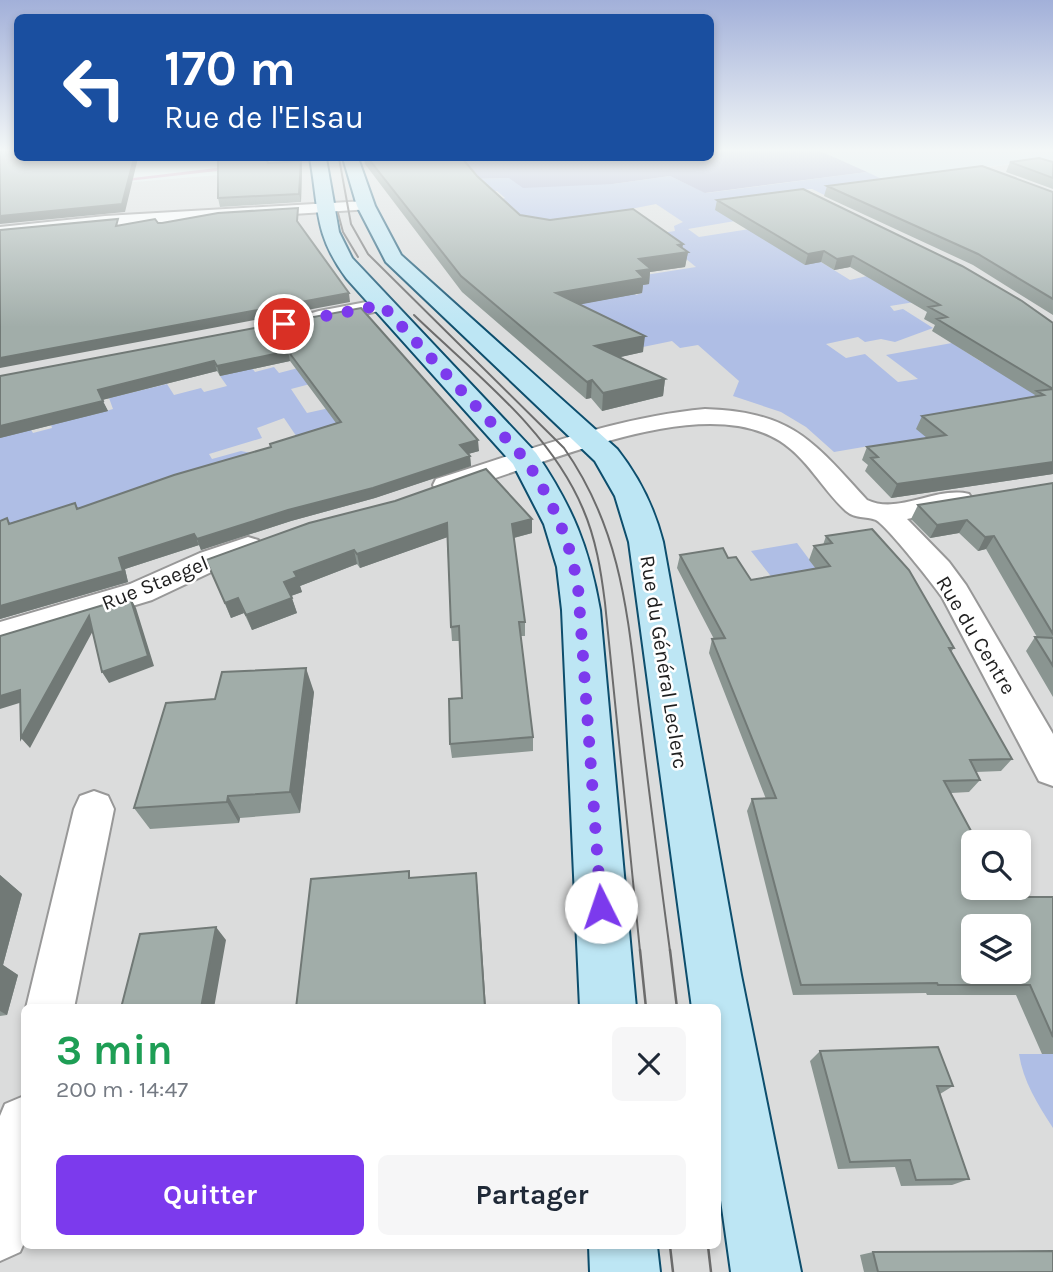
<!DOCTYPE html>
<html lang="fr">
<meta charset="utf-8">
<style>
body{margin:0;font-family:Karla,sans-serif;background:#f6f6f7;color:#1f2937;height:100vh;display:flex;flex-direction:column;font-size:26px;white-space:nowrap}
*{box-sizing:border-box;margin:0}
p{font-size:23px;color:#747a83}
.icon{flex:none;width:38px;height:38px;fill:none;stroke:currentColor;stroke-width:2;stroke-linecap:round;stroke-linejoin:round}
.map{position:relative;flex:1;overflow:hidden}
.drawer{position:absolute;left:21px;top:1004px;width:700px;height:245px;display:flex;flex-direction:column;background:#fff;border-radius:10px;box-shadow:0 4px 10px #0003}
.drawer>*{flex:none}
.guide{position:absolute;left:14px;top:14px;width:700px;height:147px;border-radius:10px;box-shadow:0 4px 10px #0003;background:#1a4fa0;color:#fff;overflow:hidden}
.buttons{position:absolute;left:961px;top:830px;display:grid;gap:14px}
.buttons a{display:grid;place-items:center;width:70px;height:70px;border-radius:10px;background:#fff;box-shadow:0 4px 10px #0003;font-size:35px}
.pin{position:absolute;display:grid;place-items:center;width:60px;height:60px;color:#fff;margin:-30px;border:4px solid #fff;border-radius:50%;box-shadow:0 2px 7px #0007}
.me{position:absolute;width:77px;margin:-38px;rotate:356deg;stroke-linejoin:round;filter:drop-shadow(0 0 5px #0008)}
.turn{display:flex;align-items:center;gap:24px;height:147px;padding:0 35px;font-size:32px}
.turn .icon{width:91px;height:91px;stroke-width:2.5}
.turn b{display:block;font-size:49px;line-height:60px}
.round{display:grid;place-items:center;flex:none;width:74px;height:74px;border-radius:10px;background:#f6f6f7}
.headline{display:flex;align-items:center;justify-content:space-between;height:119px;padding:0 35px}
h1{font-size:42px;font-weight:700;line-height:52px;color:#1e9e55}
.button{display:flex;gap:14px;margin-top:auto;padding:14px 35px}
.button a{flex:1;height:80px;border-radius:10px;background:#7c3aed;color:#fff;font-size:28px;font-weight:700;line-height:80px;text-align:center}
.button a+a{background:#f6f6f7;color:#1f2937}
.map>svg:first-child{display:block}
.residential{fill:#dbdcdc;fill-rule:evenodd}
.farmland{fill:#d2e4ec}
.grass{fill:#afbee5}
.forest{fill:#9da1ca}
.lines{fill:none;stroke-linecap:round;stroke-linejoin:round}
.stream{fill:#d9a9c3;fill-rule:evenodd}
.minor-casing{stroke:#989898;stroke-width:4}
.secondary-casing{stroke:#0d4e6d;stroke-width:4}
.minor{fill:#fff;fill-rule:evenodd}
.secondary{fill:#bde6f4;fill-rule:evenodd}
.tram-far1{stroke:#6c6c6c;stroke-width:2}
.tram{stroke:#6c6c6c;stroke-width:2.5}
.wall{fill:#8a9591}
.shaded-wall{fill:#717976}
.building{fill:#a1ada9;stroke:#717976;stroke-width:2;fill-rule:evenodd}
.route{stroke:#7c3aed;stroke-width:12;stroke-dasharray:0 21.6}
.labels{text-anchor:middle;stroke-width:5;stroke-linejoin:round;paint-order:stroke}
.street-label{font-size:21px;fill:#1e1e1e;stroke:#fff}
</style>
<div class="map">
<svg width="1053" height="1272" viewBox="0 0 1053 1272">
<rect width="100%" height="100%" fill="#e5eeed"/>
<path class="residential" d="M425,158L497,191L506,199L598,216L623,209L656,203L690,226L723,201L1053,159V1272H0V193ZM973,842H1018V887H973ZM973,926H1018V971H973ZM24,1008H718V1246H24Z"/>
<path class="farmland" d="M816,149H1053V159L882,179Z"/>
<path class="grass" d="M867,172L882,179L855,210L812,189L792,191L735,221L688,229L699,237L775,225L821,262L850,280L867,276L982,291L890,306L894,311L903,309L933,328L895,342L881,339L865,342L858,337L826,344L846,358L865,354L898,382L918,379L886,355L952,343L983,363L1035,351L1053,408L879,448L875,445L834,452L806,427L781,412L733,396L739,381L698,345L680,348L672,341L609,354L569,326L599,262L636,295L642,293L635,286L648,284L639,276L696,267L674,249L633,237L675,231L674,226L683,222L656,204L484,238L490,201L505,198L497,191L467,194L471,179L509,178L613,184L670,176L706,193Z
M321,362L333,378L291,389L307,413L343,405L354,433L303,446L284,418L257,428L262,438L209,454L212,459L241,451L251,453L0,533V436L30,428L33,433L52,428L48,415L88,405L92,415L113,409L109,398L167,384L174,395L201,388L204,392L227,386L220,376L252,368L255,372L274,367L279,373Z
M797,543L829,586L785,594L751,551Z
M1019,1054H1053V1128C1038,1105 1023,1081 1019,1054Z"/>
<path class="forest" d="M711,149H816L867,172L705,193L670,176L613,184L523,188L509,178L471,179L455,158H710Z"/>
<g class="lines">
<path class="stream" d="M344,158H360L258,167L255,165Z
M233,166L235,169L119,182L116,180Z"/>
<g class="minor-casing">
<path id="minor" d="M366,201L371,203L374,206L371,209L105,226L0,237V227L105,216Z
M382,299L389,301L392,305L389,309L319,323L312,321L309,317L312,313L319,311Z
M705,409C792,412 812,440 867,500C899,515 936,486 969,494L973,500L969,506L907,519L949,562L966,585L1053,734V786L1039,781L942,597C932,583 888,527 876,520C866,516 855,519 846,511C822,489 808,459 780,441C696,389 534,471 446,493L436,491L433,485L436,479L452,474C534,448 619,417 705,409Z
M248,537L258,540L263,547L258,554L222,567L152,600L0,646V622L130,584L200,553Z
M94,791L108,796L114,809L74,1008H26L74,809L80,796Z
M24,1096V1243L20,1252L0,1261V1116L5,1104Z"/>
</g>
<g class="secondary-casing">
<path id="secondary" d="M310,158H326L339,232L352,258L536,453C572,506 589,547 600,610L636,1008H580L562,610L557,567L544,524L513,464L347,279C314,235 319,209 310,158Z
M343,158H358L375,206L401,255L617,449C639,477 654,507 663,542L741,975L801,1272H731L718,1179V1008H692L629,542L615,496L595,461L386,262L357,206Z
M589,1246H657L660,1272H590Z"/>
</g>
<use href="#minor" class="minor"/>
<use href="#secondary" class="secondary"/>
<path class="tram-far1" d="M339,158L351,224L368,254L564,448C625,535 628,624 641,725C650,801 660,876 670,951
M338,213L343,232L358,257
M414,315C474,373 550,430 583,509C596,539 601,571 605,603L640,951"/>
<path class="tram" d="M640,950L646,1008
M670,950L677,1008
M670,1246L673,1272
M708,1246L711,1272"/>
</g>
<path class="wall" d="M364,158H462L477,176L520,215L683,244L682,248L688,252L685,267L650,272L649,284L643,285L642,293L580,304L643,352L620,357L665,379L663,396L602,411L591,398L586,399L462,292L365,164Z
M1010,162H1053V189L1006,172Z
M268,163L302,169L301,202L220,207L218,198Z
M827,186L1053,192V315L973,265L824,196Z
M717,200L1051,322L1053,474L891,498L865,471L868,465L862,460L867,447L927,438L916,429L922,416L1034,397L1035,395L932,331L935,325L924,319L927,312L850,267L834,270L821,262L805,265L715,210Z
M361,308L479,451L468,454L470,456L471,466L375,498L291,521L201,550L199,545L125,569L128,582L0,619V521L7,518L10,523L75,503L78,508L270,447V444L336,423L290,361L220,376L217,371L102,400L108,411L0,438V376Z
M1053,483V697L1026,651L1035,637H1037L986,549L978,551L959,533L930,538L911,519L918,505Z
M309,523L532,533L514,538L525,622V636H521L533,737V751L452,758L450,744L462,698L459,641H452L451,627L447,537L360,568L357,564L300,586L302,592L291,596L297,613L252,630L244,613L231,618L206,560Z
M826,536L954,648L951,652L1012,759L1001,771L976,772L980,780L969,792L951,793L1006,897H1053V1054H1042L1016,995H927L926,993L793,995L747,811L752,799H766L709,653L712,639H714L677,568L680,555L728,558L751,580L816,569L809,560L814,546L823,545Z
M314,692L300,813L240,818L239,823L150,829L134,808Z
M0,875L22,894L3,965L18,975L7,1015L0,1016Z
M820,1051L953,1086L940,1094L969,1179L952,1185L901,1186L895,1167L838,1169L810,1061Z
M873,1252L1053,1272H864L860,1255Z"/>
<path class="shaded-wall" d="M134,158H138L125,212L0,224V216Z
M301,161L302,169L301,202L299,194Z
M683,244L681,253L688,252L685,267L650,272L649,284L643,285L642,293L556,309V293L639,259Z
M824,251L821,262L805,265L808,254Z
M853,256L850,267L834,270L837,259Z
M349,293L350,302L0,368V358Z
M645,336L643,352L594,363L595,346Z
M288,351L290,361L220,376L217,366Z
M214,361L217,371L102,400L98,390Z
M665,379L663,396L602,411L603,393Z
M592,380L591,398L586,399L587,382Z
M103,401L108,411L0,438V426Z
M478,440L479,451L461,456L460,445Z
M470,456L471,466L375,498L291,521L201,550L197,539L288,510Z
M1053,462V474L891,498L897,484Z
M532,519V533L513,538L512,524Z
M967,520L959,533L930,538L937,525Z
M447,523L448,537L360,568L357,554Z
M194,534L199,545L125,569L128,582L0,619V606L119,558Z
M994,536L986,549L978,551L985,537Z
M354,550L357,564L300,586L302,592L288,597L284,582L294,572Z
M130,597L136,608L154,666L109,683L102,672Z
M238,598L244,613L231,618L225,603Z
M292,598L297,613L252,630L246,615Z
M89,616L95,627L30,748L21,738Z
M306,668L314,692L300,813L290,792Z
M20,690L29,700L0,709V696Z
M228,796L240,818L239,823L227,802Z
M476,873L478,893L486,1008H485Z
M0,875L22,894L3,965L18,975L7,1015L0,1011Z
M216,927L226,940L214,1008H201Z"/>
<path class="building" d="M0,149H18V158H134L122,204L0,216Z
M218,158H266L268,163L301,161L299,194L218,198Z
M368,158H462L477,176L520,215L550,220L633,209L683,244L678,245L688,252L639,259L651,269L637,271L644,278L556,293L645,336L595,346L665,379L603,393L592,380L587,382L461,276Z
M1039,158L1053,162V178L1010,162Z
M982,166L1053,192V299L978,254L827,186Z
M803,189L962,266L1022,301L1053,323V462L897,484L871,458L878,457L867,447L946,435L922,416L1044,395L1037,391L1053,389L937,319L947,317L929,307L940,305L853,256L837,259L824,251L808,254L717,200Z
M298,208L297,221L349,293L0,358V230L118,219L116,226L155,219L158,223H162L218,213Z
M361,308L478,440L460,445L470,456L373,488L288,510L197,539L194,534L119,558L123,571L0,606V521L7,518L9,524L75,503L77,509L174,475L271,447L270,444L341,422L288,351L217,366L214,361L98,390L103,401L0,426V376Z
M486,469L532,519L512,524L525,622H519L533,737L450,744L449,699L462,698L459,626L451,627L447,523L357,554L354,550L294,572L297,577L284,582L292,598L246,615L238,598L225,603L206,560L309,523L395,501Z
M1053,483V634L994,536L985,537L967,520L937,525L918,505Z
M872,529L909,570L954,648H949L1012,759L970,760L980,780L944,781L977,842H973V887H1001L1006,897H1053V1037L1030,985H938L937,983L801,985L752,799L776,798L712,639L725,638L680,555L723,548L728,558L736,557L751,580L830,566L814,546L832,543L826,536ZM973,926H1018V971H973Z
M130,597L148,656L102,672L89,616L21,738L20,690L0,696V636Z
M1035,637L1053,638V666Z
M306,668L290,792L228,796L227,802L134,808L166,703L215,699L222,672Z
M409,871V878L476,873L485,1008H296L311,879Z
M216,927L201,1008H121L140,934Z
M938,1047L953,1086H937L969,1179L916,1180L910,1160L850,1162L820,1051Z
M1053,1251V1272H878L873,1252Z"/>
<linearGradient id="sky" x2="0" y2="1"><stop stop-color="#a2b0d9"/><stop offset="0.46" stop-color="#f3f7f7"/><stop offset="1" stop-color="#f3f7f7" stop-opacity="0"/></linearGradient>
<rect width="1053" height="327" fill="url(#sky)"/>
<g class="lines">
<path class="route" d="M284,324L382,305L525,459C552,500 570,539 578,587L601,907"/>
</g>
<g class="labels">
<g class="street-label">
<text transform="translate(155 583) rotate(-22)" y="7">Rue Staegel</text>
<text transform="translate(976 635) rotate(59)" y="7">Rue du Centre</text>
<text transform="translate(664 662) rotate(81)" y="7">Rue du Général Leclerc</text>
</g>
</g>
</svg>
<div class="buttons">
<a><svg class="icon" aria-label="search" viewBox="0 0 24 24"><circle cx="10" cy="10" r="6"/><path d="M15 15l6 6"/></svg></a>
<a><svg class="icon" aria-label="layers" viewBox="0 0 24 24"><path d="M12 4l9 5-9 5-9-5zM3 14l9 5 9-5"/></svg></a>
</div>
<div class="pin" style="left:284px;top:324px;background:#d93025"><svg class="icon" aria-label="arrive" viewBox="0 0 24 24"><path d="M6 21V4h12l-3 4 3 4H6"/></svg></div>
<svg class="me" style="left:601px;top:907px" viewBox="-20 -20 40 40"><circle r="19" fill="#fff"/><path d="M0-13L10 11 0 6-10 11z" fill="#7c3aed"/></svg>
<div class="guide">
<div class="turn"><svg class="icon" aria-label="left" viewBox="0 0 24 24"><path d="M17 20v-9H6M10 6l-5 5 5 5"/></svg><div><b>170 m</b>Rue de l'Elsau</div></div>
</div>
<section class="drawer">
<div class="headline"><div><h1>3 min</h1><p>200 m · 14:47</p></div><a class="round"><svg class="icon" aria-label="close" viewBox="0 0 24 24"><path d="M6 6l12 12M18 6L6 18"/></svg></a></div>
<div class="button"><a>Quitter</a><a>Partager</a></div>
</section>
</div>
